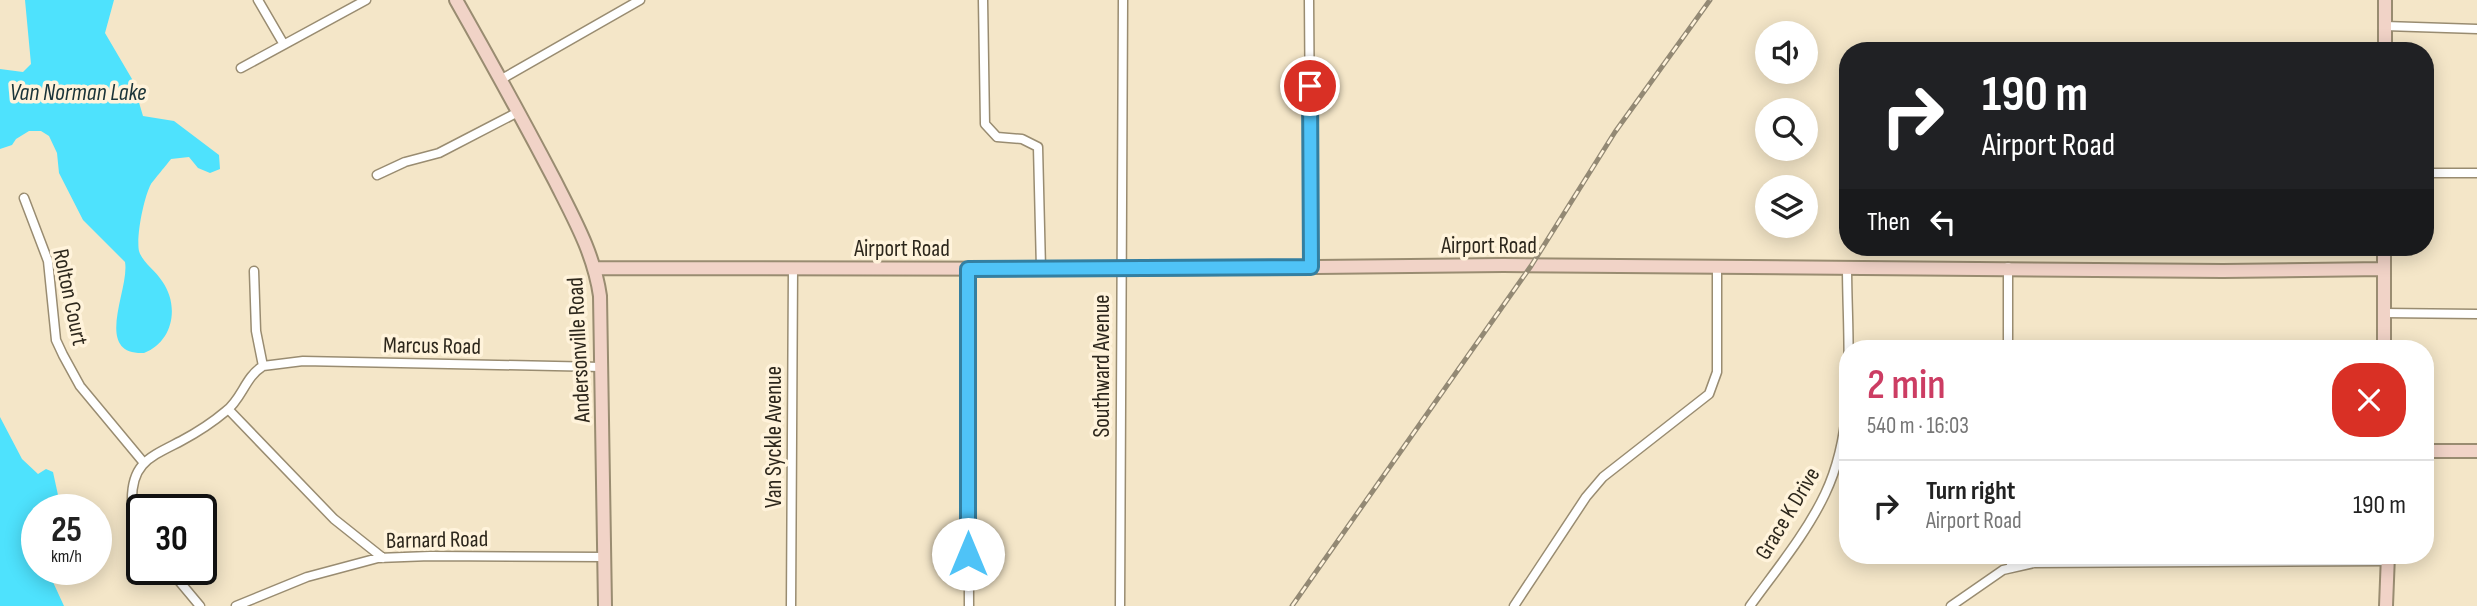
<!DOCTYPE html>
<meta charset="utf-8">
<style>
body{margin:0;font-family:"Sofia Sans Condensed",sans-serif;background:#f2f2f2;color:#222;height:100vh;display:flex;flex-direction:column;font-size:26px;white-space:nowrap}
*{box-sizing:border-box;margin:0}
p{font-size:23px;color:#767676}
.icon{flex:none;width:38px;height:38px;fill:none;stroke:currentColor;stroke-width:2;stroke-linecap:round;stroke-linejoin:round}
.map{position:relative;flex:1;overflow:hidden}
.sheet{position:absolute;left:1839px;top:340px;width:595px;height:224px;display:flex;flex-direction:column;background:#fff;border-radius:28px;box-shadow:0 4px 18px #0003}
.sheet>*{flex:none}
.guide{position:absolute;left:1839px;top:42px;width:595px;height:214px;border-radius:28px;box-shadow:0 4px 18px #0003;background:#202124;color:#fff;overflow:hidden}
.fabs{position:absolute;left:1755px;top:21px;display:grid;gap:14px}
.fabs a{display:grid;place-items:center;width:63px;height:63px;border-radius:50%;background:#fff;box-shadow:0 4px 18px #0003;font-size:35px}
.speed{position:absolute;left:21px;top:494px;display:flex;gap:14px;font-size:35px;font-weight:700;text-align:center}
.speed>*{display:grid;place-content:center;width:91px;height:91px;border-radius:50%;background:#fff;box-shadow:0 4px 18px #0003;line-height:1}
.speed small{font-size:18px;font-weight:400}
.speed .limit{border:4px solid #111;border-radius:10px;background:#fff;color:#111}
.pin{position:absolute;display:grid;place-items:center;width:60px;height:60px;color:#fff;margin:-30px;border:4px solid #fff;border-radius:50%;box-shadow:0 2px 7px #0007}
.me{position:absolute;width:77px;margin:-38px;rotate:0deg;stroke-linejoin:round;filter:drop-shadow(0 0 5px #0008)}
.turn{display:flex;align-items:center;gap:24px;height:147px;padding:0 28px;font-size:32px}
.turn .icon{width:91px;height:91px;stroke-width:2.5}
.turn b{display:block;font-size:49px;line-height:60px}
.then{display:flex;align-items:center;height:66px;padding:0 28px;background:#0003;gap:14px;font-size:26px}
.round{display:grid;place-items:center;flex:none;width:74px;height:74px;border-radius:28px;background:#f2f2f2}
.summary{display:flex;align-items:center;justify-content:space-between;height:119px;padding:0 28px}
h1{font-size:42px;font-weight:600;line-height:52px;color:#cc3d63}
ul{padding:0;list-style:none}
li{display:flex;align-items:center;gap:21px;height:91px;padding:0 28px;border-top:2px solid #e0e0e0}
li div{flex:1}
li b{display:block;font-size:26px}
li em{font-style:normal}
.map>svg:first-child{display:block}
.water{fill:#4ee2fd}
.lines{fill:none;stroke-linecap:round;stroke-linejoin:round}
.street-casing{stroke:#998c71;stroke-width:11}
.secondary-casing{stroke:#998c71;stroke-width:16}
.street{stroke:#fff;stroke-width:8}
.secondary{stroke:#f1d3c7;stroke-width:12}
.rail-casing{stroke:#938974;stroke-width:5}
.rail{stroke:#fff3db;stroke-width:2.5;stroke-dasharray:8;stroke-linecap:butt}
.route-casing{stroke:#337fa1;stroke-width:18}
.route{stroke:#4fc3f7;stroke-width:12}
.labels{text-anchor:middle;stroke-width:7;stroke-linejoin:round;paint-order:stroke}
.street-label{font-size:23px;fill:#2d271c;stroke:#fff3db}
.water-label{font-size:24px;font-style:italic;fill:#1a3338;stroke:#fff3db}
</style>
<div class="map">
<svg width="2477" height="606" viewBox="0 0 2477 606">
<rect width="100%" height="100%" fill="#f4e6c8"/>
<path class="water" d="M25,0H114L105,33L132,79L143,116L174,121L219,155L220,169L210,173L198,168L189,157L171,159C168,163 153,181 151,184C144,197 136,236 139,251C142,262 156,271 162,281C180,306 173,342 144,353C92,355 130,289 125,262L83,220L59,173L57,153L49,136L41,131H29L16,139L12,145L0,149V69L23,72L31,64Z
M0,417L22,459L38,474L46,469L53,472L58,495L37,509V569H47L64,606H0Z"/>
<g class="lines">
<g class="street-casing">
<path id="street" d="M258,0L283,43
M983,0L985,124L997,137L1022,139L1038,147L1041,269
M1309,0L1311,267
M2385,26L2477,29
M241,68L366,0
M500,80L640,0
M2426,173H2477
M377,175L405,162L439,153L518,112
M24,198L48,261L56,340L63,355L80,386L144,463
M968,269L969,606
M2384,313L2477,314
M2008,348V267
M263,366L303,361L602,367
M229,410L334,519L383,558
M142,538C134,527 132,516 132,502C131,463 150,457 181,441C196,433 213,422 226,411C242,399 245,377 263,366L256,331L254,271
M2009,555L2012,568
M169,569L200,606
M236,606L307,577L378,558L430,556L604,557
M791,606L793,268
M1120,606L1123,0
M1514,606L1586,497L1603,477L1709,394L1717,372V266
M1750,606C1776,570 1806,534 1825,494C1858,425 1847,341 1847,266
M1951,606L2003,570L2034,563L2388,561"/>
</g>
<g class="secondary-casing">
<path id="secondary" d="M456,0C490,60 523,120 555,181C574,219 594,254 600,296L605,606
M2385,51V0
M2384,247V348
M595,268L1120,269L1503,265L2223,271L2384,269
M2426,451H2477
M2386,606L2388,555"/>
</g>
<use href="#street" class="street"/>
<use href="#secondary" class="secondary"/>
<g class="rail-casing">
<path id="rail" d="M1292,606L1531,266L1615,132L1710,0"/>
</g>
<use href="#rail" class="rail"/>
</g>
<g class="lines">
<g class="route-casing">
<path id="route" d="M968,554V269L1311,267L1310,86"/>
</g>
<use href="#route" class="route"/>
</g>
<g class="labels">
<g class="street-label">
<text x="1489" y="253">Airport Road</text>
<text x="902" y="256">Airport Road</text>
<text transform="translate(71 297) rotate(78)" y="8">Rolton Court</text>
<text transform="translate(432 345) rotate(1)" y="8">Marcus Road</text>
<text transform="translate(578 350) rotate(-93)" y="8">Andersonville Road</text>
<text transform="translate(1101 366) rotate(-90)" y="8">Southward Avenue</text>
<text transform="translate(773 437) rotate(-90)" y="8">Van Syckle Avenue</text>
<text transform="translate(1787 513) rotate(-59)" y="8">Grace K Drive</text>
<text transform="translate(437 539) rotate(-1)" y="8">Barnard Road</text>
</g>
<g class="water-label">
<text x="78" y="100">Van Norman Lake</text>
</g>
</g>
</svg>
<div class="fabs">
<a><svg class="icon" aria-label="sound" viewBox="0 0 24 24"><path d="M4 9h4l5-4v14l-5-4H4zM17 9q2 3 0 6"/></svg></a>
<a><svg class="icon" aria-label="search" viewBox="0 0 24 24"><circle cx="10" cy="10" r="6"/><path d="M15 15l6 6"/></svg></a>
<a><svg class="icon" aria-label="layers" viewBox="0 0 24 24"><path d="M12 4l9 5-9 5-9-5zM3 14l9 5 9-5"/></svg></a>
</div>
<div class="speed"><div>25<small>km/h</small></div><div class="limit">30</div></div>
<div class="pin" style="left:1310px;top:86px;background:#d93025"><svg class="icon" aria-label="arrive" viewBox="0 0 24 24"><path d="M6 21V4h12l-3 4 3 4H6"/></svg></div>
<svg class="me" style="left:968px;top:554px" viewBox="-20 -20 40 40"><circle r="19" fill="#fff"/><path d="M0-13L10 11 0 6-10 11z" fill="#4fc3f7"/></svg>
<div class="guide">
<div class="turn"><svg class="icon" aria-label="right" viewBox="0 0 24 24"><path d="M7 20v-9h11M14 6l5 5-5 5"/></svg><div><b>190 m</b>Airport Road</div></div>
<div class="then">Then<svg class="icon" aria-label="left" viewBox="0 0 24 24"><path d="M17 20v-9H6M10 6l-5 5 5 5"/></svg></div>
</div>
<section class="sheet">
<div class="summary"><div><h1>2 min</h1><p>540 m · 16:03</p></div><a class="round" style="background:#d93025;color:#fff"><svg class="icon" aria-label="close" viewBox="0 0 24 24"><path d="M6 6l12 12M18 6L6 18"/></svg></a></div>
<ul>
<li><svg class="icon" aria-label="right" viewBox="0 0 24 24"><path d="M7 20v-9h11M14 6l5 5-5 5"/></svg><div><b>Turn right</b><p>Airport Road</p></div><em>190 m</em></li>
</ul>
</section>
</div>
